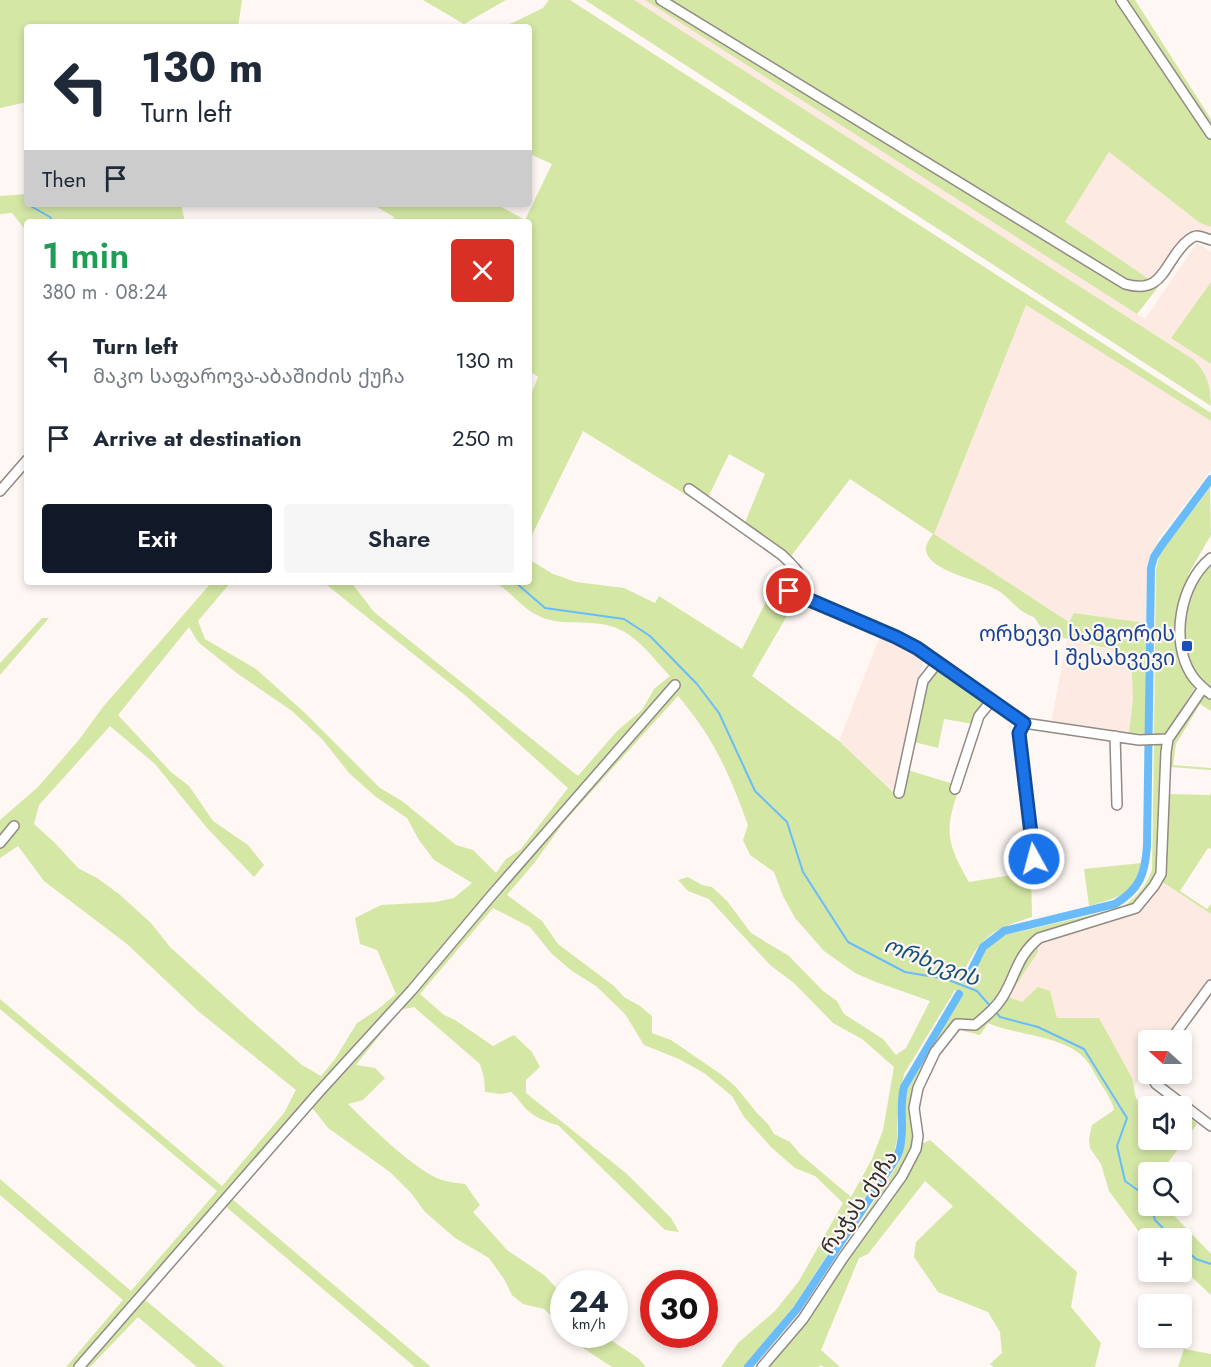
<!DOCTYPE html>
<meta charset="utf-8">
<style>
body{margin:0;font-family:Jost,"Noto Sans Georgian",sans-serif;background:#f6f6f7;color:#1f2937;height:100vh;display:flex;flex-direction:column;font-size:22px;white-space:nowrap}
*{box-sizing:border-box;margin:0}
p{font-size:20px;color:#747a83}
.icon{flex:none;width:33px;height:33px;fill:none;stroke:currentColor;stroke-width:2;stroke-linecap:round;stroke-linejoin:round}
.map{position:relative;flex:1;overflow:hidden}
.details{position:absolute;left:24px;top:219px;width:508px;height:366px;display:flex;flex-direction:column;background:#fff;border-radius:6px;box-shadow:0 3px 9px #0003}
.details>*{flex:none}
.banner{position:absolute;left:24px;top:24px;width:508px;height:183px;border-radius:6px;box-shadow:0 3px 9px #0003;background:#fff;color:#1f2937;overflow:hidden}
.needle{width:39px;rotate:291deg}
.buttons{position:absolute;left:1138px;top:1030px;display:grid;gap:12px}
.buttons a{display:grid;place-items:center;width:54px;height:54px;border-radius:6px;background:#fff;box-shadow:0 3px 9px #0003;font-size:30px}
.speed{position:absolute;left:550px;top:1270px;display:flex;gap:12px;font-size:30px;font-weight:700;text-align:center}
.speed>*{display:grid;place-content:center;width:78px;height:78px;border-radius:50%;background:#fff;box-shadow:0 3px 9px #0003;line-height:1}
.speed small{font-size:15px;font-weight:400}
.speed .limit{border:9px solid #d22;background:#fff;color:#111}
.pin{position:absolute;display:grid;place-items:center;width:51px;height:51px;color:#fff;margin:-26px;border:3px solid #fff;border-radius:50%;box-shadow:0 2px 6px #0007}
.me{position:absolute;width:66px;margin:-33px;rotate:353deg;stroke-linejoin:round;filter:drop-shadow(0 0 4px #0008)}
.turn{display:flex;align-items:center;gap:21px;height:126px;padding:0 18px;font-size:27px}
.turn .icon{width:78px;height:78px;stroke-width:2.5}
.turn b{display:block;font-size:42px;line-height:51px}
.then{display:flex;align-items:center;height:57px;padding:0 18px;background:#0003;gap:12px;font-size:22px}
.round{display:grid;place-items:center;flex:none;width:63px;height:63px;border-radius:6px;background:#f6f6f7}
.head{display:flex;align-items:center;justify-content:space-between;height:102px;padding:0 18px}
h1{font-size:36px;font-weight:600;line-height:45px;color:#1e9e55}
.primary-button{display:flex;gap:12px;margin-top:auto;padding:12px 18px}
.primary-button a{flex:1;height:69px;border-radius:6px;background:#111827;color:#fff;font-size:24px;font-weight:600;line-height:69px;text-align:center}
.primary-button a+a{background:#f6f6f7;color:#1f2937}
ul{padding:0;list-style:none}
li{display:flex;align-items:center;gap:18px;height:78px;padding:0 18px}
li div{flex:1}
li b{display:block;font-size:22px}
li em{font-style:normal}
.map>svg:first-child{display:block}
.built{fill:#fdeae2}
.green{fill:#d4e7a5;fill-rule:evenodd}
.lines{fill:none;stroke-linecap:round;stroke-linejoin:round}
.stream{stroke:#69bcf9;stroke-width:2}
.canal{stroke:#69bcf9;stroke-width:8}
.minor-casing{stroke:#938985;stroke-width:12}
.minor{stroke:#fff;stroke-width:9}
.route-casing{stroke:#114b97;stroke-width:15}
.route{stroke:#1a73e8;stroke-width:10}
.transit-dot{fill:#1a4fb4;stroke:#fef7f4;stroke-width:2}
.labels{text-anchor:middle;stroke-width:4.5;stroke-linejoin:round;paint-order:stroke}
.transit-label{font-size:21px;fill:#164399;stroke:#fef7f4;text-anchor:end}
.street-label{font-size:21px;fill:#322e2c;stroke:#fef7f4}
.water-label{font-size:22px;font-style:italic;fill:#135179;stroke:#fef7f4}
</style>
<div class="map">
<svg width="1211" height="1367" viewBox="0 0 1211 1367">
<rect width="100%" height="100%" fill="#fef7f4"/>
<path class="built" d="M634,0H649L1145,319L1197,243L1211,252V394L1190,359Z
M1109,152L1200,223L1211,227V239L1192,240L1159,286L1065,222Z
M1026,305L1211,421V470L1160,537L1151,554L1147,571L1146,623L1075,613L1070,622L933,534Z
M880,636L916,651L924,657L894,792L839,741Z
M1067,640L1132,654L1133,698L1129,733L1051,723Z
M1161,881L1211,914V979L1167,1041H1149V1065L1134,1087L1132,1078L1057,1018L1050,991L1022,1002L1008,997L1038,952L1037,943L1133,913L1152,898Z"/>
<path class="green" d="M0,0H242L238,27H27V102L0,108Z
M423,0H506L464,24Z
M549,0H570L1211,413V421L1026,305L934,534L1069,622L1074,613L1146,623L1145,734L1129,733L1133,698L1131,654L1051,635L1042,629L1034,617C1016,611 1012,599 997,590C981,580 930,572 926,551C925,544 930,539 933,534L850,479L785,564L741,532L765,474L729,454L704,506L583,431L530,539V397L538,377L530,371V222H392L394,217L372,204H496L525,220L552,164L530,154V133L532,129L530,127V27H504L543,8Z
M585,0H634L1194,360C1207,373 1211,387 1211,406Z
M645,0H1135L1211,119V227L1200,223L1109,152L1065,222L1159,286L1137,314Z
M27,194V204H181L185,222H27V232L12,213L0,214V196Z
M1211,282V364L1171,338Z
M1210,488L1211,535L1189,573L1181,597L1176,623L1177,659L1187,678L1193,685L1194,689L1169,731L1163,734H1154L1156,570L1160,553Z
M530,560L553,574L576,582L624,588L655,603L659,596L742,649L772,590L795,602L752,676L839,741L893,792L901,768L960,786C944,829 946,843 969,882L1031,872L1032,917C994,929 980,936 963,974L969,980C979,961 981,949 1001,936L1121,908C1137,897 1146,887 1152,870L1154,743H1163L1166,746L1158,873L1139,902L1037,935L1038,952L1008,997L1022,1002L1038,987L1050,991L1057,1018H1099L1132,1078L1136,1098L1145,1109L1149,1111V1140H1182V1111L1197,1124L1160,1173H1149V1206H1165L1211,1254V1295L1182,1268V1239H1149V1243L1145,1240L1109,1191L1101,1164L1090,1148L1089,1139L1092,1125L1114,1110C1112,1099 1105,1091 1099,1081C1095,1075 1092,1067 1087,1061C1066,1035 1017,1036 988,1023L980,1035L960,1030C923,1074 917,1086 921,1144L930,1140L1077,1272L1071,1307L1101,1343L1095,1366L1096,1367H994L990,1364L1002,1353L1000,1332L988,1312L938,1292L914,1257L916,1242L953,1206L925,1181L868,1254L859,1258L821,1350L840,1367H824L820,1365L819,1367H757L796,1318L856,1230L901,1159L906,1140V1092L958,1001L961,994L955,990L904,1074L898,1108L897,1139L894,1153L794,1306L744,1367H721L738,1343L775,1311L799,1281L843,1203L815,1176L795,1168L771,1147L744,1117L732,1096L704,1073L679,1059L644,1045L625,1014L596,986L572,971L551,953L530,927L493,908L420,994L444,1015L455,1020L493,1046L514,1035L532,1052L540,1067L526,1080V1093L627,1174L671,1218L679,1232L665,1230L558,1125C549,1123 539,1119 531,1113C523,1108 519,1098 511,1092L501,1094L485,1092L484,1078L480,1064L414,1007L400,1010L356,1065L375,1068L385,1078L363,1100L348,1104C368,1124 416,1172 442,1180C449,1182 457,1183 465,1184L480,1205L473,1212L507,1250L544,1275L564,1296V1335H603L638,1358L646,1367H612L563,1335L555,1319L544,1309L523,1304L512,1295L504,1279L489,1258L455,1238L425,1212L411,1193L390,1172L328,1128L307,1101L225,1193L431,1367H415L218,1200L137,1293L225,1367H197L138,1317L90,1367H66L123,1300L0,1195V1179L131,1291L217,1191L0,1009V999L222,1186L284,1113L296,1090L198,1011L127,944L44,881L18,846L0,858V820L38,787L78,741L103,707L212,582H231L198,621L205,639L256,669L304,712L380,788L402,801L456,845L473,850L496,873L506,859L520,850L568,788L466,696L323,582H351L374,612L578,776L617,731L642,710L654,689L670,676C653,658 635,632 610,626C587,619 558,627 537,615C520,607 509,588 492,582H530ZM189,627L198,642L238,674L292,711L322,739L349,773L376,797L407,818L419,840L434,860L472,883L454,898L436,902L381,905L355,918L360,944L377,950L396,994L377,1010L357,1023L335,1059L321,1076L302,1065L245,1015L170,947L151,923L119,894L97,878L78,868L55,843L34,824L39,805L110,726L155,764L207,828L254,877L264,865L248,845L213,821L189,786L171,772L118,715ZM678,696C714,738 729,773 748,825L743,840L750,855L774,872L783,896L795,918L824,951L855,973L876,982L930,1001L906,1048L896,1055L883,1039L844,1014L837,1001L823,991L789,956L751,933L727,901L712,887L702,885L688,877L678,880L688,891L709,899L770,965L794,983L833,1023L862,1039L894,1067L883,1130L872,1159L851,1197L800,1154L790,1142L774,1134L768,1124L757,1113L736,1087L722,1075L671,1040L652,1033V1016L640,1006L624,997L614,986L558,944L542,921L507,895L535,862L564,822Z
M1211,564V689C1183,674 1182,627 1189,599C1192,586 1201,573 1211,564Z
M42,618H49L0,675V663Z
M940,670L948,673L984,699L973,724L944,719L938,748L914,742C918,723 921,678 940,670Z
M1202,694L1211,701V711L1200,704L1176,744L1173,765L1211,768V770L1170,767L1172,744Z
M1211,792V849L1208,848L1180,891L1207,909L1211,904V914L1161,881L1168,794L1210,795Z
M1142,863C1134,896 1118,897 1089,906L1084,869Z
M1184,1349L1211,1354V1367H1178Z"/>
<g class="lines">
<path class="stream" d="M27,204L50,217L53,222
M515,582L545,608L624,619L650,636L697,684L719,713L755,791L787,822L803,872L848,942L905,972L946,979L977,991L991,1007
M995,1011L1000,1017L1038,1027L1084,1049L1127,1118L1117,1146L1125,1181L1149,1198
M1151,1206L1155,1220L1174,1239
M1182,1246L1196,1259L1211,1264"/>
<path class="canal" d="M967,979L983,947L1004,931L1115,904C1140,889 1145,874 1147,846L1151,568L1154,557L1161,546L1211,479
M748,1367L797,1309L897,1157C907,1134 898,1110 904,1087L959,994"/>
<g class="minor-casing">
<path id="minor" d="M661,0L1125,284C1163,295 1163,265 1185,243C1189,240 1192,236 1197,236C1201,236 1207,239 1211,240
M1121,0L1211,134
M689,489L782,555C802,574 801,573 805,600
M0,491L27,460
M1211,558C1180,583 1170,641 1191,674C1196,682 1204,689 1211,694
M774,583L805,600L896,637L917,648L1024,723L1139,740L1168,739
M1024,723L1019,733L1037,880
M1115,736L1117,805
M955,789L979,716L992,700
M899,793L923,681L938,662
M0,843L14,826
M1170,1041L1211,985
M1150,1074L1156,1084L1211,1126
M79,1367L319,1092L412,990L491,896L675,685
M762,1367L803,1319L843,1258L902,1176L916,1149L918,1136L914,1108L918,1088L935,1052L957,1024L975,1025C985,1017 995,1009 1002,998C1016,976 1016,957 1039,938L1136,908L1154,886L1161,874L1166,752L1168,739L1203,688"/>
</g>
<use href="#minor" class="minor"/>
</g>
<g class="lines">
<g class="route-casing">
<path id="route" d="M789,591L896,637L917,648L1024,723L1019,733L1034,859"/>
</g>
<use href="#route" class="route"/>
</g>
<rect class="transit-dot" x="1181" y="640" width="12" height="12" rx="3"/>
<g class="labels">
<g class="transit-label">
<text x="1175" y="641">ორხევი სამგორის<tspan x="1175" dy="24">I შესახვევი</tspan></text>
</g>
<g class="street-label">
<text transform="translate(859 1202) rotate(-56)" y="7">რაჭას ქუჩა</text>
</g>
<g class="water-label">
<text transform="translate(932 961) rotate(21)" y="8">ორხევის</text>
</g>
</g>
</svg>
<div class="buttons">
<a><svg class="needle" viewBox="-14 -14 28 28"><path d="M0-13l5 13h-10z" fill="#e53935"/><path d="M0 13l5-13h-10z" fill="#747a83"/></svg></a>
<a><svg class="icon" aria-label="sound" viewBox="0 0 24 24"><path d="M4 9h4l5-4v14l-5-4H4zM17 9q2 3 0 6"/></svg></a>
<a><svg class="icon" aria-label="search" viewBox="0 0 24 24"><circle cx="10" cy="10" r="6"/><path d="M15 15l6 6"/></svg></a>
<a>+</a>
<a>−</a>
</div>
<div class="speed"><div>24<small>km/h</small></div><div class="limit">30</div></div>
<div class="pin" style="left:789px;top:591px;background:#d93025"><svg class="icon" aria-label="arrive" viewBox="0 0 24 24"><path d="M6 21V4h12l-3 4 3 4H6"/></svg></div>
<svg class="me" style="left:1034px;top:859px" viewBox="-20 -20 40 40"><circle r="17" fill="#1a73e8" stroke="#fff" stroke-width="3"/><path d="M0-11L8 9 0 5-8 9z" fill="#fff"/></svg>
<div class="banner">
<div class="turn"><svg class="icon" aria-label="left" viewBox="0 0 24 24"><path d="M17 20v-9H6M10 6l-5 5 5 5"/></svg><div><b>130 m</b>Turn left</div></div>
<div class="then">Then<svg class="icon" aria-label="arrive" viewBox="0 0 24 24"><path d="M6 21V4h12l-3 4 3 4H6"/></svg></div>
</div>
<section class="details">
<div class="head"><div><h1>1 min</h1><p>380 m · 08:24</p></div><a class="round" style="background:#d93025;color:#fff"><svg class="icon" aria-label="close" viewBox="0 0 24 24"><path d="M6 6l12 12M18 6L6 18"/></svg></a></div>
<ul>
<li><svg class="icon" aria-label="left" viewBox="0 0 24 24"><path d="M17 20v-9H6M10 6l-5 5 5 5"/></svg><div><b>Turn left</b><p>მაკო საფაროვა-აბაშიძის ქუჩა</p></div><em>130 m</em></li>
<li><svg class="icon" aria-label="arrive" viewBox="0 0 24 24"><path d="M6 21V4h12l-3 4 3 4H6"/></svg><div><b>Arrive at destination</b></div><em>250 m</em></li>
</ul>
<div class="primary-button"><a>Exit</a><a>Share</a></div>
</section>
</div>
